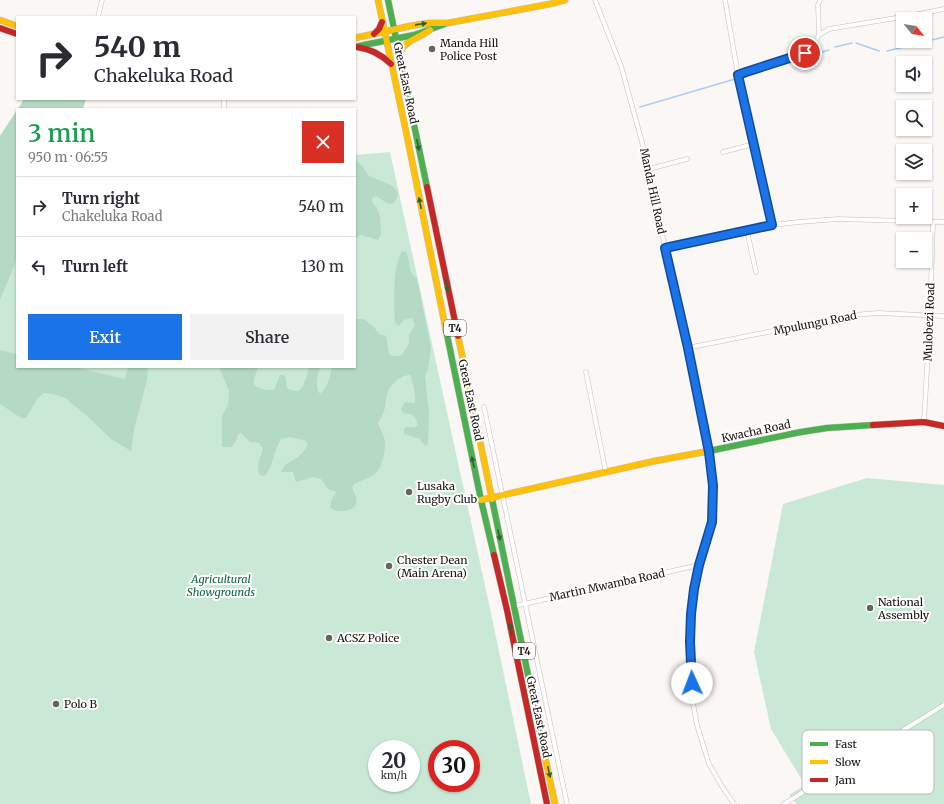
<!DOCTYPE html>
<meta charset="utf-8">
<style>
body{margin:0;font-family:Merriweather,serif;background:#f2f2f3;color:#2b2b33;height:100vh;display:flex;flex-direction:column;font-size:15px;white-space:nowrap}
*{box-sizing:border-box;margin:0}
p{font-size:13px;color:#7c7c81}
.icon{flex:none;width:22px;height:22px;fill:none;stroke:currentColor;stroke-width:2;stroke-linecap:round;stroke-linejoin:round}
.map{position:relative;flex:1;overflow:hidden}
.drawer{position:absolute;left:16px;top:108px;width:340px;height:260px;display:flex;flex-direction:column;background:#fff;border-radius:0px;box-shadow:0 1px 3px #0004}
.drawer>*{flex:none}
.banner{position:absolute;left:16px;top:16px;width:340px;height:84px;border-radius:0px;box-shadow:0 1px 3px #0004;background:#fff;color:#2b2b33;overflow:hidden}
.needle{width:26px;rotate:120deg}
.controls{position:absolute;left:896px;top:12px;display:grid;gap:8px}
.controls a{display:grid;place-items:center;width:36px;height:36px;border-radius:0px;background:#fff;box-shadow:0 1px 3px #0004;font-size:20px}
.speed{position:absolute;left:368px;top:740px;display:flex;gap:8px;font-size:20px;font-weight:700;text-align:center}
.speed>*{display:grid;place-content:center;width:52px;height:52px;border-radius:50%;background:#fff;box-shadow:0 1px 3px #0004;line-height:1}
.speed small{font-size:10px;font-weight:400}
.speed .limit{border:6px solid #d22;background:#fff;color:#111}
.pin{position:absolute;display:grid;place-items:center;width:34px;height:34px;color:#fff;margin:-17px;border:2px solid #fff;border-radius:50%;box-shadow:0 1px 4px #0007}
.me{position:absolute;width:44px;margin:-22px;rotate:358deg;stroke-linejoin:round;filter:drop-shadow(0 0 3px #0008)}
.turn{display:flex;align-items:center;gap:14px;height:84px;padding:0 12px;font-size:18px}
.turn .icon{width:52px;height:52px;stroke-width:2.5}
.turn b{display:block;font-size:28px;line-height:34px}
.round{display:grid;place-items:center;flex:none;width:42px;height:42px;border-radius:0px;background:#f2f2f3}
.overview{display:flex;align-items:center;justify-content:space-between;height:68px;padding:0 12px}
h1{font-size:24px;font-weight:600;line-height:30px;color:#1e9e55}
.primary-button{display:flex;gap:8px;margin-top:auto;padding:8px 12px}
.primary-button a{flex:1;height:46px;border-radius:0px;background:#1a73e8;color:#fff;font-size:16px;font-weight:600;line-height:46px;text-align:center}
.primary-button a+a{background:#f2f2f3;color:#2b2b33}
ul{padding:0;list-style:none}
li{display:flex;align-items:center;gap:12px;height:60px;padding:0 12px;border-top:1px solid #e1e1e2}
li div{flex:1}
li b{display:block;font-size:15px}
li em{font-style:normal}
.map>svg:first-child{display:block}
.green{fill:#c9e9d6;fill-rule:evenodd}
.forest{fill:#b4dac4}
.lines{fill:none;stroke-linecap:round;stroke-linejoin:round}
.stream{stroke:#accef2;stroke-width:1.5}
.street-casing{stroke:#c4bebb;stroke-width:5}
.fast-casing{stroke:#c4bebb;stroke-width:7}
.slow-casing{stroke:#c4bebb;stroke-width:7}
.jam-casing{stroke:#c4bebb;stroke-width:7}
.street{stroke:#fefefe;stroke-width:4}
.fast{stroke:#4caf50;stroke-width:6}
.slow{stroke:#ffc107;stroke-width:6}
.jam{stroke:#c62828;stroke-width:6}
.oneway{fill:#346130}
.route-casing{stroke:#114b97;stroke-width:10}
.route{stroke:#1a73e8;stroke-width:7}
.poi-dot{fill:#696360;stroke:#fff;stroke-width:1.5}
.labels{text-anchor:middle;stroke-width:4;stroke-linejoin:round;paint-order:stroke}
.shield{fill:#fff;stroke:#5f5a57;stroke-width:1}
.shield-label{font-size:10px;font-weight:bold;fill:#1b130f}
.poi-label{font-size:11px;fill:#1b130f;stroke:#fff;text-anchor:start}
.street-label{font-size:11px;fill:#1b130f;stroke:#fff}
.park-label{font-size:11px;font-style:italic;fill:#0e6642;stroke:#fff}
.key{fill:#fff;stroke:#bbb8b7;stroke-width:1}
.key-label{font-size:11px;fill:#1b130f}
</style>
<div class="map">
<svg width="944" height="804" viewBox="0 0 944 804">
<rect width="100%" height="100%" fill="#faf7f5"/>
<path class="green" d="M17,110V367H355V155L390,152L491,613L531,804H0V136ZM377,749H411V783H377ZM437,749H471V783H437Z
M867,478L944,485V804H797L789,795L805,785L771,729L754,652L783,504Z"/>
<path class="forest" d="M24,99H86L83,109H18Z
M17,110V261H16L0,300V136Z
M355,159L363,167L369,176L391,185L397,191L398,195L395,202L391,204L387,203L376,196L372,198V202L377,208L380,217L381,233L380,237L378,240L361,235L357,237L355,240Z
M402,251L406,252C411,261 407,273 417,278L431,348L428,369L425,376L429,413L428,444L425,446L420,439L404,434V429L406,427H414L418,425C415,415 414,415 403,413L401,409L405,402L415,403C416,395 413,383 410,375C400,375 389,385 387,395C385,400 386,406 384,411C383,415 380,419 378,423C380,429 384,435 385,441C386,449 382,468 376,473C370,478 360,481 354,484L352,488C354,493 358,499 356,504C354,510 344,512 338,511C335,511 332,509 330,507L332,498L337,492L328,489L321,479L313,477L296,482L293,472H281L285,465L298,457L304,451L308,445L306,441L290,437L281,439C273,451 274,465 265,476L260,475C255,467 261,457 263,448L259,443L250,442L241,433L238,434L237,439L232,447H222V416L228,404L229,391L219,367H258C257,371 255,375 254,380C252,390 267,390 274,390L280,375H284L286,379L287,388L290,390C292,390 294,391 297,391C305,389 307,374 309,367H320C318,376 314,386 320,394C328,387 330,377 332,367H355V319H364L374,327L379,334L386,336L389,353L392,356H400L403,354L409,343V335L415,325L412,318L404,320L399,326L395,323C394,303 392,269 402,251Z
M0,350L17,354V367H74L125,379L128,367H148L147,380L134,430L131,451L111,439L86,415L65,398L53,394L44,393L37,399L26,418H21L0,404Z"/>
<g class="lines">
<path class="stream" d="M856,43L879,51
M835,47L852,43
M887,51L944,37
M815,54L829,50
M742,77L811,56
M640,107L735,79"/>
<g class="street-casing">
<path id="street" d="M595,0L621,66L642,142L687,348L709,451L713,486L712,522L699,565L694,589L691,614L690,642L692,698L697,725L709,764L723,788L734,804
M725,0L738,75L772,225
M98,17L102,0
M819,35L818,5L820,0
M738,75L805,53L813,46L819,35L829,29L914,15L944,9
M224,109V99
M723,152L754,144
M649,169L687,159
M747,231L756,272
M665,248L772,225L799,222L838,219L944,222
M687,348L853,315L878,313L944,316
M586,372L606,473
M484,407L567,804
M924,422L930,315L933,222
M515,606L699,565
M784,804L944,705"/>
</g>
<g class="fast-casing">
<path id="fast" d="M388,0L427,187
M359,46L414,35L445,24
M446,330L481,500L494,555
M704,452L801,432L827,428L873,425
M492,499L542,743"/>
</g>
<g class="slow-casing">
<path id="slow" d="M378,0L407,136L446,330
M0,20L17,26
M355,38L410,26L429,23H448L550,4L565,0
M399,54C407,38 417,40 430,30
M458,336L492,499
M481,500L655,461L704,452
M542,743L555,804"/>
</g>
<g class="jam-casing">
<path id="jam" d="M0,28L17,34
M374,34L379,29L382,22
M357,47C371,49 381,54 391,64
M427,187L458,336
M873,425L924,422L944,426
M494,555L507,610L547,804"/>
</g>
<use href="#street" class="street"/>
<use href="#fast" class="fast"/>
<use href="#slow" class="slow"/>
<use href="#jam" class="jam"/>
</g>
<defs><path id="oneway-solid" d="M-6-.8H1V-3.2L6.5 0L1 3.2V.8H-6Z"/></defs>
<g class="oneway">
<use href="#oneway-solid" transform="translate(421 24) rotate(-8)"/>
<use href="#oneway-solid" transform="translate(418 145) rotate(78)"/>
<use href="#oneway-solid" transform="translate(420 203) rotate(-101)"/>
<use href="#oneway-solid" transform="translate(447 286) rotate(79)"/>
<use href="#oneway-solid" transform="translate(473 462) rotate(-102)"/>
<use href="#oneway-solid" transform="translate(499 535) rotate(78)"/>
<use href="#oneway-solid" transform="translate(511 629) rotate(-102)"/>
<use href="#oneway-solid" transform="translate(549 772) rotate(78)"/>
</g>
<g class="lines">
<g class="route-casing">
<path id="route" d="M692,683L690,642L691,614L694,589L699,565L712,522L713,486L709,452L688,348L665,248L772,225L738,75L746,72L805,53"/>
</g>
<use href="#route" class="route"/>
</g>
<g class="poi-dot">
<circle cx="432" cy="49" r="4"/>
<circle cx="409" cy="492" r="4"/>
<circle cx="389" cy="566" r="4"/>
<circle cx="870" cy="608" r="4"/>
<circle cx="329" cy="638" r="4"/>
<circle cx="56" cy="704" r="4"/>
</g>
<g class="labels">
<g class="shield">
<rect x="444" y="320" width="22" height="16" rx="3"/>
<rect x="513" y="643" width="22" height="16" rx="3"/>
</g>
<g class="shield-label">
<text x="455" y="332">T4</text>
<text x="524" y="655">T4</text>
</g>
<g class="poi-label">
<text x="440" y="47">Manda Hill<tspan x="440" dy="13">Police Post</tspan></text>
<text x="417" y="490">Lusaka<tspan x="417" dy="13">Rugby Club</tspan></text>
<text x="397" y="564">Chester Dean<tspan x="397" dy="13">(Main Arena)</tspan></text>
<text x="878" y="606">National<tspan x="878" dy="13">Assembly</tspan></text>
<text x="337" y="642">ACSZ Police</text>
<text x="64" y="708">Polo B</text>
</g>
<g class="street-label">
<text transform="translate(406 83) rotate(78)" y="4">Great East Road</text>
<text transform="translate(653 191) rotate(78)" y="4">Manda Hill Road</text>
<text transform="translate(929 322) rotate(-88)" y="4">Mulobezi Road</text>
<text transform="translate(815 323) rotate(-11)" y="4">Mpulungu Road</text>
<text transform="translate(471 400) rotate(78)" y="4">Great East Road</text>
<text transform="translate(756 431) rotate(-12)" y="4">Kwacha Road</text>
<text transform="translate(607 585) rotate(-12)" y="4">Martin Mwamba Road</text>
<text transform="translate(539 717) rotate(78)" y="4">Great East Road</text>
</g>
<g class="park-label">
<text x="221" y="583">Agricultural<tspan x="221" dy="13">Showgrounds</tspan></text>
</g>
</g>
<rect x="802" y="730" width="132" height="64" rx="6" class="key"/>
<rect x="810" y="742" width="18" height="4" fill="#4caf50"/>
<rect x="810" y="760" width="18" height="4" fill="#ffc107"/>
<rect x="810" y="778" width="18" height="4" fill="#c62828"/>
<g class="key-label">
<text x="835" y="748">Fast</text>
<text x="835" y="766">Slow</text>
<text x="835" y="784">Jam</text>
</g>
</svg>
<div class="controls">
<a><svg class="needle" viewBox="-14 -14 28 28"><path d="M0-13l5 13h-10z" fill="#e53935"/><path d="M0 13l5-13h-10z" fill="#7c7c81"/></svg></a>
<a><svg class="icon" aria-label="sound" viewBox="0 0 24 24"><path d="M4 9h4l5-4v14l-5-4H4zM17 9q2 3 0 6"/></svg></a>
<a><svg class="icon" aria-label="search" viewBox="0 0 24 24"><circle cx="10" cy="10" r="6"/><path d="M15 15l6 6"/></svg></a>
<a><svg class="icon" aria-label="layers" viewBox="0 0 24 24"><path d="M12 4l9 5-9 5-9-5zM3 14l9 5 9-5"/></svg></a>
<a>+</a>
<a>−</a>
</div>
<div class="speed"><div>20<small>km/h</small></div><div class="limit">30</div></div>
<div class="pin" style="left:805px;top:53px;background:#d93025"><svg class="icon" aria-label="arrive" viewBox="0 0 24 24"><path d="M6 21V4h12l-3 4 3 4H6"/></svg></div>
<svg class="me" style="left:692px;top:683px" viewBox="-20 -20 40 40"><circle r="19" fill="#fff"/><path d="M0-13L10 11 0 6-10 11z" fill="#1a73e8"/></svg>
<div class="banner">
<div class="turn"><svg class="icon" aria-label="right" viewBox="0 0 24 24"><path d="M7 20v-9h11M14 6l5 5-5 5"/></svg><div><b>540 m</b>Chakeluka Road</div></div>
</div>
<section class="drawer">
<div class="overview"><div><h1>3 min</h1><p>950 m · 06:55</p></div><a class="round" style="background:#d93025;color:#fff"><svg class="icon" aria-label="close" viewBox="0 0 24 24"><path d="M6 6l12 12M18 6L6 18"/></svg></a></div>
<ul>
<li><svg class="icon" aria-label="right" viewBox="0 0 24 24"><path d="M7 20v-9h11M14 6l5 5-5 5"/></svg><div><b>Turn right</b><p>Chakeluka Road</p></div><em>540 m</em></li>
<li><svg class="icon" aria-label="left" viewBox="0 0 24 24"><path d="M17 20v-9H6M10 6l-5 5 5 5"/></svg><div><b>Turn left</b></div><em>130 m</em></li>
</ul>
<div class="primary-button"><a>Exit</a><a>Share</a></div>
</section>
</div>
